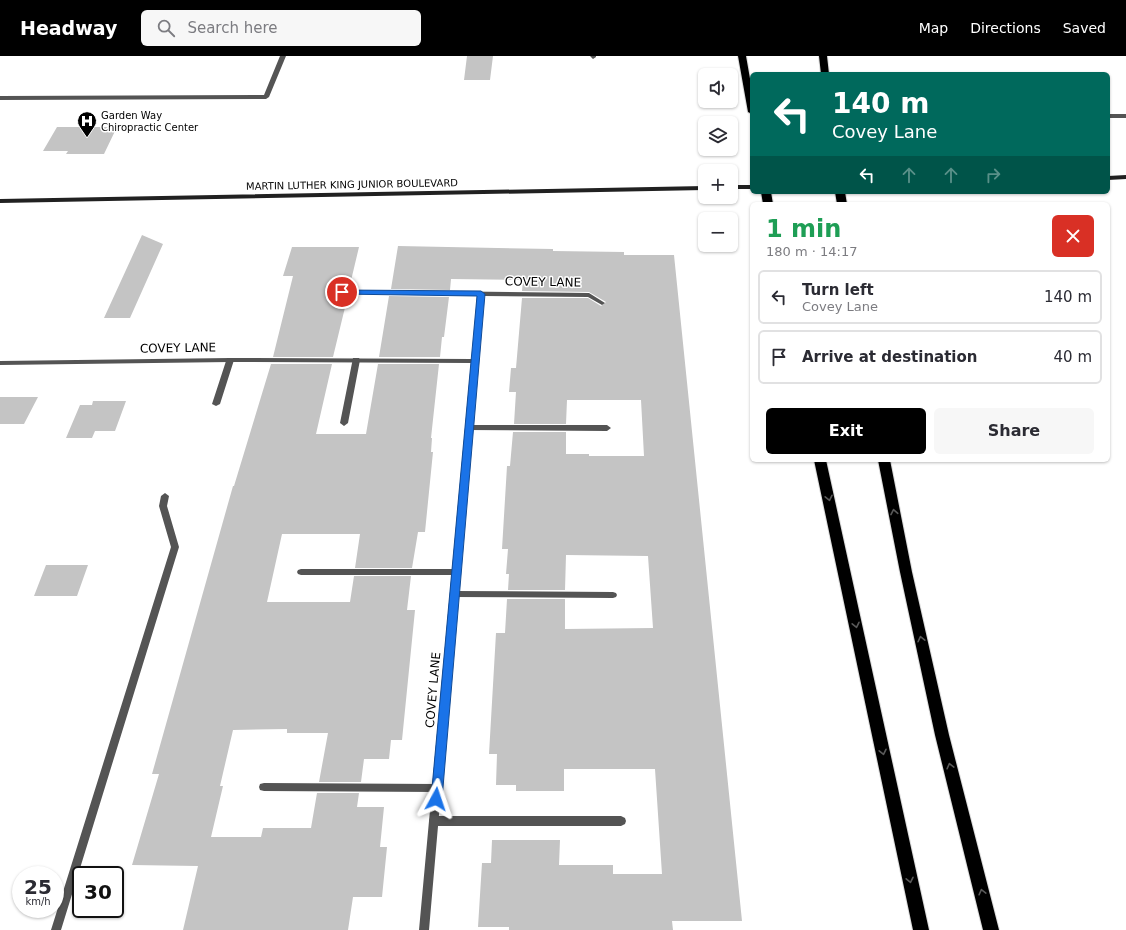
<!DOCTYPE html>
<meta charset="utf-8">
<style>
body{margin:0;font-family:"DejaVu Sans",sans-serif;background:#f7f7f7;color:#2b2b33;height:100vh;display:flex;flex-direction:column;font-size:15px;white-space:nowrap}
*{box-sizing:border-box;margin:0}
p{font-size:13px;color:#7c7c81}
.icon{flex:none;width:22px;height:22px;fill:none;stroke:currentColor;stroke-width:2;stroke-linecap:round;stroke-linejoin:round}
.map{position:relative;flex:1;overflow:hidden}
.drawer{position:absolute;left:750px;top:146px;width:360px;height:260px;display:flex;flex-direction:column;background:#fff;border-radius:6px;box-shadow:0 1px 3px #0004}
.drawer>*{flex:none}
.hud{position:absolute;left:750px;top:16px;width:360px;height:122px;border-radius:6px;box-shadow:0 1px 3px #0004;background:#00695c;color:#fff;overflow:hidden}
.tools{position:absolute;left:698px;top:12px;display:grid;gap:8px}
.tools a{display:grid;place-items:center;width:40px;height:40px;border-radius:6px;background:#fff;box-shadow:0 1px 3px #0004;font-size:20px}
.speed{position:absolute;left:12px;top:810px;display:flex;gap:8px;font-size:20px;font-weight:700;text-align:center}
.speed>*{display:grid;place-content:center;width:52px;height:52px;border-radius:50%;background:#fff;box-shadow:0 1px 3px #0004;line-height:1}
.speed small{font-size:10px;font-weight:400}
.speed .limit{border:2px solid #111;border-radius:6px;background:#fff;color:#111}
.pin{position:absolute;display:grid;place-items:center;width:34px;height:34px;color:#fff;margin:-17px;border:2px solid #fff;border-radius:50%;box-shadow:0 1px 4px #0007}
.me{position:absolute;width:44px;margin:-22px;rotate:5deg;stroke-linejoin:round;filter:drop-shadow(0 0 3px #0008)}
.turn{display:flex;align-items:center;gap:14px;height:84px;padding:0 16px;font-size:18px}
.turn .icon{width:52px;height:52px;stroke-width:2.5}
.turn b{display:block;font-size:28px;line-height:34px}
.lanes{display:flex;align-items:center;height:38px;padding:0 16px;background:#0003;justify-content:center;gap:20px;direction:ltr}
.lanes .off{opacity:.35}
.round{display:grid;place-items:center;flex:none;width:42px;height:42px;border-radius:6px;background:#f7f7f7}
.summary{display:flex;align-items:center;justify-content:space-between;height:68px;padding:0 16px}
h1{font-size:24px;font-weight:600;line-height:30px;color:#1e9e55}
.action{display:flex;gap:8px;margin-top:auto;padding:8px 16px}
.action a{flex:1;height:46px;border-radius:6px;background:#000;color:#fff;font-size:16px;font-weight:600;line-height:46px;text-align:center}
.action a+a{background:#f7f7f7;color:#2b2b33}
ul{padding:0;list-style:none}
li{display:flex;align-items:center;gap:12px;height:54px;margin:0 8px 6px;padding:0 8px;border:2px solid #e1e1e2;border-radius:6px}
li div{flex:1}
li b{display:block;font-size:15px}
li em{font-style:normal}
header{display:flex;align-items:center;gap:24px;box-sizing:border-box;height:56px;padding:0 20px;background:#000;color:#fff}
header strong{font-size:19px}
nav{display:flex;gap:22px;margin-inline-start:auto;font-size:14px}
.search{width:280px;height:36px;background:#f7f7f7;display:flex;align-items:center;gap:10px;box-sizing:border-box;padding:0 14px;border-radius:6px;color:#7c7c81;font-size:15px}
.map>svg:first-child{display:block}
.building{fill:#c4c4c4}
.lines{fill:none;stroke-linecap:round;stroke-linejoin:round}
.highway-casing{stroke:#dbdbdb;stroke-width:2}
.lane{fill:#545454;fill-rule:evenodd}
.street{fill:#545454;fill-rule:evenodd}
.secondary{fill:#212121;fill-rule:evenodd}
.highway{fill:#000;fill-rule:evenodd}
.oneway{stroke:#595959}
.route{fill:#1a73e8;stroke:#114b97}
.labels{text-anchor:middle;stroke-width:3;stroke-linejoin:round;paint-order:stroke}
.far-poi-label{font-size:10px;fill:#000;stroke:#fff;text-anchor:start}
.far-street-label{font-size:10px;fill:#000;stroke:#fff}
.street-label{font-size:12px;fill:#000;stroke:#fff}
</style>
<header>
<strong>Headway</strong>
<div class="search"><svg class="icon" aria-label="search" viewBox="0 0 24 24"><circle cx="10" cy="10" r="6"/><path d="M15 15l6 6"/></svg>Search here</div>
<nav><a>Map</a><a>Directions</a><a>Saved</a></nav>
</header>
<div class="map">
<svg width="1126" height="874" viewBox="0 0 1126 874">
<rect width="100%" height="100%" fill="#fff"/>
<path class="building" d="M467,0H493L490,24H464Z
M57,71H112L111,73H116L104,98H66L68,95H43Z
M142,179L163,188L130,262H104Z
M398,190L553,193V195L624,196V199H674L742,865H672L673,874H509V871H478L482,807H491L492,784H560L559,809H613V818H662L655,713H564V735H516V729H496L497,698H489L496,577H505L507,543H565V573L653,572L648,500L566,499L565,534H508L509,518H506L508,493H502L507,410H510L513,376H566V398H589V400H644L641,344H567L566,368H514L516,336H509L511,312H516L522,242H588L601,250L606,246L589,236L522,235L523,224L451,223L450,234L391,233Z
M292,191H359L349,233L342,232L338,236L340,238L348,239L333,301H273L293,220H283Z
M389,240L449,241L444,281H442L440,301H379Z
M271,308H332L316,378H366L378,308H439L431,382H432L431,396H433L425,476H418L412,512H355L360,478H282L267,546H350L354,520H411L407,554H415L402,684H391L389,703H364L361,726H319L328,677H287V673L233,674L220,730H223L211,781H261L263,772H311L317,737H359L357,751H384L380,791H387L382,841H353L348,874H183L198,810L132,809L159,718H152L233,430H234Z
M0,341H38L24,368H0Z
M93,345H126L115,375H95L92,382H66L80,349H92Z
M46,509H88L77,540H34Z"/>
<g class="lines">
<g class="highway-casing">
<path id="highway" d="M738,0H746L752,34V58L748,56Z
M819,0H827L829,18H821Z
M761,136H771L773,148H763Z
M835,136H845L847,148H837Z
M814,404H826L929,874H913Z
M878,404H890L912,516L949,679L999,874H983L935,679L900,516Z"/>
</g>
<path class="lane" d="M227,302H233L234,304L220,348L216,350L212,348Z
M353,302H359L360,304L348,367L344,370L340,367Z
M469,369H607L611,372L607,375L466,374L465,372Z
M165,437L169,440L167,450L179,491L61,874H51L171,491L159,450L161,440Z
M301,513H456L459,514L460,516L459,518L456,519H301L298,518L297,516L298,514Z
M454,535L613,536L616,537L617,539L616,541L613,542L454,541L451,540L450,538L451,536Z
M264,727L437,728L441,729L442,732L441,735L437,736L264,735L260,734L259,731L260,728Z
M434,760H621L625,762L626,765L625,768L621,770H434L430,768L429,765L430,762Z"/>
<path class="street" d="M280,0H286L269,41L266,43L0,44V40L264,39Z
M590,0H596V1L593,3Z
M1108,58H1126V62H1108Z
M342,234L589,237L605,247L602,249L588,241L484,240L429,874H419L471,307L230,306L0,309V305L230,302L472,303L477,240L340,237L339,236Z"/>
<path class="secondary" d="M1126,119V123L1108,124V120Z
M731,129H752V133H731Z
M705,130V134L0,147V143Z"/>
<use href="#highway" class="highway"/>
</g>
<defs><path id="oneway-chevron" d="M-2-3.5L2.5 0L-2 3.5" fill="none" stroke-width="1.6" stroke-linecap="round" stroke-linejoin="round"/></defs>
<g class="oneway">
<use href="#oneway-chevron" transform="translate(829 442) rotate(78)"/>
<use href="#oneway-chevron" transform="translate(894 456) rotate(-101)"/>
<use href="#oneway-chevron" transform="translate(856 569) rotate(78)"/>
<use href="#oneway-chevron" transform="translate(921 583) rotate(-103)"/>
<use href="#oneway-chevron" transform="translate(883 696) rotate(78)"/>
<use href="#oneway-chevron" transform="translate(950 710) rotate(-104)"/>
<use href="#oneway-chevron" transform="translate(910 824) rotate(78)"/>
<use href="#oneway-chevron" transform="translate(982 836) rotate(-104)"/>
</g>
<path class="route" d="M342,234L481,235L485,238L442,743L440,746L436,748L432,746L431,743L477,240L339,238L338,236Z"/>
<defs>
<g id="hospital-pin" transform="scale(1)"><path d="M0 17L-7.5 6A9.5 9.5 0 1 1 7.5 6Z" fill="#000" stroke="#fff"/><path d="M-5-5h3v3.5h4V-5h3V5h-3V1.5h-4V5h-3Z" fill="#fff"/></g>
</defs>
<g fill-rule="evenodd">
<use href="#hospital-pin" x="87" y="65"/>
</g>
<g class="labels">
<g class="far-poi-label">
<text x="101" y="63">Garden Way<tspan x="101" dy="12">Chiropractic Center</tspan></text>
</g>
<g class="far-street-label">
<text transform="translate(352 128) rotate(-1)" y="4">MARTIN LUTHER KING JUNIOR BOULEVARD</text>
</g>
<g class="street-label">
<text transform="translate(543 226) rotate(1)" y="4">COVEY LANE</text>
<text transform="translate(178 292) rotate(-1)" y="4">COVEY LANE</text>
<text transform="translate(433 634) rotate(-85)" y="4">COVEY LANE</text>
</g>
</g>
</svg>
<div class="tools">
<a><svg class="icon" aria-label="sound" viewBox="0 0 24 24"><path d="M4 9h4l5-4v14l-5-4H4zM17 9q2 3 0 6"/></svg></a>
<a><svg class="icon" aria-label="layers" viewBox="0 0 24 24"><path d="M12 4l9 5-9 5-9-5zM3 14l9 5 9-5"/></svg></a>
<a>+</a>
<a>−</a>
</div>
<div class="speed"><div>25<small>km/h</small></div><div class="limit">30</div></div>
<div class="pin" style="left:342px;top:236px;background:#d93025"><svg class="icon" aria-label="arrive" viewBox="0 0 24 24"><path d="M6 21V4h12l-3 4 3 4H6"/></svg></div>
<svg class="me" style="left:436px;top:743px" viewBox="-20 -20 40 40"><path d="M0-17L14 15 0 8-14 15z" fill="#1a73e8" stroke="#fff" stroke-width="4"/></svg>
<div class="hud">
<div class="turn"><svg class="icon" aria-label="left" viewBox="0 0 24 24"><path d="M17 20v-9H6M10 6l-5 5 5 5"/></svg><div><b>140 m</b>Covey Lane</div></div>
<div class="lanes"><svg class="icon" aria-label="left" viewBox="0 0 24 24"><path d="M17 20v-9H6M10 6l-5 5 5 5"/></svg><svg class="icon off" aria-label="ahead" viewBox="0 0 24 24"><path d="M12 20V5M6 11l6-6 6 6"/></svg><svg class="icon off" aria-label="ahead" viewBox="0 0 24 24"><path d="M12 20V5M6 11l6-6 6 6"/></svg><svg class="icon off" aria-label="right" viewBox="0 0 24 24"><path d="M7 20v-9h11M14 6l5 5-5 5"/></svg></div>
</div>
<section class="drawer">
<div class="summary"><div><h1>1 min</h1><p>180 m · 14:17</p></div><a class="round" style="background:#d93025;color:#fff"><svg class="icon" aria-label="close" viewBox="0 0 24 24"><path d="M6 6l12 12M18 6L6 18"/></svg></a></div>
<ul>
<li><svg class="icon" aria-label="left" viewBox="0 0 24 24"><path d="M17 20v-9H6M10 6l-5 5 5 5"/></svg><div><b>Turn left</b><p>Covey Lane</p></div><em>140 m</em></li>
<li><svg class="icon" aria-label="arrive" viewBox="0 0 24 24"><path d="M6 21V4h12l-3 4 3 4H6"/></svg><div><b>Arrive at destination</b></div><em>40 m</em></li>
</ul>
<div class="action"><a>Exit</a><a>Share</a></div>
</section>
</div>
